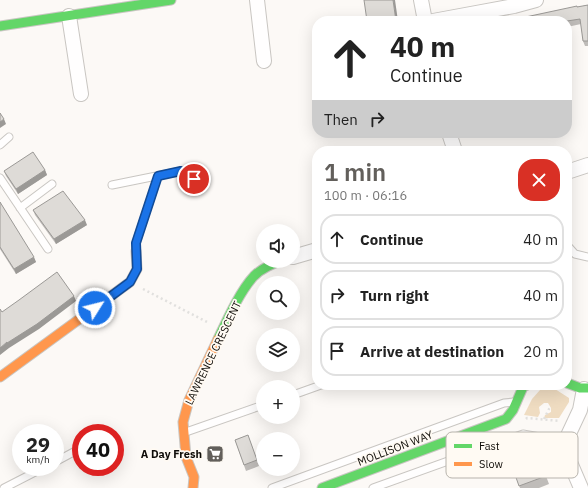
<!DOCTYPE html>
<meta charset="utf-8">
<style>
body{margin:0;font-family:"IBM Plex Sans",sans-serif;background:#f2f2f2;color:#222;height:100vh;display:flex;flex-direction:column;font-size:15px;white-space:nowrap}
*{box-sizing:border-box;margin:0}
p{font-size:13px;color:#767676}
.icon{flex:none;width:22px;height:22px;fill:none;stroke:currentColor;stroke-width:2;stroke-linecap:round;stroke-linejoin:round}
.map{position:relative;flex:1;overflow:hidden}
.details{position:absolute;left:312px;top:146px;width:260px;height:244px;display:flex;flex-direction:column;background:#fff;border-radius:16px;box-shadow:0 4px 16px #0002}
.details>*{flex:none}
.hud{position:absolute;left:312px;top:16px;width:260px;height:122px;border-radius:16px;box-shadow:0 4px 16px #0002;background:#fff;color:#222;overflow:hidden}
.buttons{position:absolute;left:256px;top:224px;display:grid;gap:8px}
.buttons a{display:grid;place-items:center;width:44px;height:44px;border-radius:50%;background:#fff;box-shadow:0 4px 16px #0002;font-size:20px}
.speed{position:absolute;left:12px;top:424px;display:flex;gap:8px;font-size:20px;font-weight:700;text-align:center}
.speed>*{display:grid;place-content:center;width:52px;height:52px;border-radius:50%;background:#fff;box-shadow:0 4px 16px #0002;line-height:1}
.speed small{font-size:10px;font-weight:400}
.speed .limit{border:6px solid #d22;background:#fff;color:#111}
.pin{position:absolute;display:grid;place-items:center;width:34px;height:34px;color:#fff;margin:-17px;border:2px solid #fff;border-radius:50%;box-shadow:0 1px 4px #0007}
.me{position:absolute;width:44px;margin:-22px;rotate:54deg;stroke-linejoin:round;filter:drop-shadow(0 0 3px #0008)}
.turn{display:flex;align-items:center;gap:14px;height:84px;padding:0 12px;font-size:18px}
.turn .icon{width:52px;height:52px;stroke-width:2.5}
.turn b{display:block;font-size:28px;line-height:34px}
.then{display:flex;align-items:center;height:38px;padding:0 12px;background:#0003;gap:8px;font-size:15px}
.round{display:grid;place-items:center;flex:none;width:42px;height:42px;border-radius:16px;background:#f2f2f2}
.headline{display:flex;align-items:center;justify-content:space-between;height:68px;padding:0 12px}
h1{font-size:24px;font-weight:600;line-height:30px;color:#625f5b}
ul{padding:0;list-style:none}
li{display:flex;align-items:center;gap:12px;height:50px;margin:0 8px 6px;padding:0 4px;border:2px solid #e0e0e0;border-radius:16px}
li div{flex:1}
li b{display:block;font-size:15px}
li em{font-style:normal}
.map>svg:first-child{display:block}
.green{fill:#efdcc1}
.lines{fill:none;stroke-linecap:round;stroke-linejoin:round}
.lane-casing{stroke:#c9c6c2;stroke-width:9}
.street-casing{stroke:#c9c6c2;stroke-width:16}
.fast-casing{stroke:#c9c6c2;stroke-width:11}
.slow-casing{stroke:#c9c6c2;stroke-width:11}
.path{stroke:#e1e0de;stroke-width:2.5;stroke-dasharray:2 3;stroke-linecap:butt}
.lane{stroke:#fffefe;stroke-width:7}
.street{stroke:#fffefe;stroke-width:14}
.fast{stroke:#63d668;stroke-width:9}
.slow{stroke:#ff974d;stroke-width:9}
.wall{fill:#bfbcb9}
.shaded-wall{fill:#9b9996}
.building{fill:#dedbd7;stroke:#9b9996}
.route-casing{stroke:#114b97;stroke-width:10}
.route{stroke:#1a73e8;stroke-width:7}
.labels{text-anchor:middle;stroke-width:3.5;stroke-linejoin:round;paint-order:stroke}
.street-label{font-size:11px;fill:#0f0c07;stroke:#fffaf3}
.poi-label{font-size:11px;font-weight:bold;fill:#0f0c07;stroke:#fffaf3;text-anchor:end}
.key{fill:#fffaf3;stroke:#b7b3ac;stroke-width:1}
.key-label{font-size:11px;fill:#0f0c07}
</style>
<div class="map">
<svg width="588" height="488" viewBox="0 0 588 488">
<rect width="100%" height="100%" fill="#fcf9f6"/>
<path class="green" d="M555,389L569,398V402L559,418H544L545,415L551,412V408L548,403H544L539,407L540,413L538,417L524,415L532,399L540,390Z"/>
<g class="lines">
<g class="lane-casing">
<path id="lane" d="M0,145L9,137
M0,178L48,249
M112,185L181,171L194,179
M20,208L52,184
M567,245L575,254L588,257
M136,250V243L158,176
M293,395L321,385
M186,432L263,405
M55,462L81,448
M4,488L45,467
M272,488L504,403L514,402
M373,488L523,434L557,440L565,442"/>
</g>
<g class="street-casing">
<path id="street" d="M257,0L264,61
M421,0L425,21
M69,16L81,94
M433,21L514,6L536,0
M449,133L455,151
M567,172L588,165
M293,257L317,250
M581,488L566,453L565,442L580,410L584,389"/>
</g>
<g class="fast-casing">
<path id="fast" d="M0,26L171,0
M218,339C227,320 240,291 254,276C261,269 273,263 282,261
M567,383L580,388H588
M322,488L506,419L513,410L523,387L527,385"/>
</g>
<g class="slow-casing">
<path id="slow" d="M0,377L130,282L137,269L136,251
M193,488L194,477L186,457L183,422L189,400L218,339"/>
</g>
<path class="path" d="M143,289L209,323
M526,419L527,418L560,421
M544,419L550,407
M517,447L540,457L558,469"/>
<use href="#lane" class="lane"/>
<use href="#street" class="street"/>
<use href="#fast" class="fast"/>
<use href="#slow" class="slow"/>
</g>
<path class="wall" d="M588,5V46H585L583,41L581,24L567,27V21L577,7Z
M45,170L47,175L18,194L6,176L4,171Z
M0,202L36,262L16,274L0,249Z
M33,210L87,225L56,244L35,215Z
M248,435L259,466L246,471L235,440Z
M507,452L541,463L549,484L539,488H520Z"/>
<path class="shaded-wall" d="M393,0H395L398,21H396Z
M4,119L6,124L0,128V122Z
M45,170L47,175L18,194L16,189Z
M85,220L87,225L56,244L54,239Z
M34,257L36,262L16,274L14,269Z
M74,296L76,301L39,329L9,348L7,343Z
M7,342L9,348L0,355V348Z"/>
<path class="building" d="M364,0H393L396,21H367Z
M588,5V41H583L580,19L567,21H507L577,6V7Z
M0,113L4,119L0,122Z
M33,152L45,170L16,189L4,171Z
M63,191L85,220L54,239L33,210Z
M0,202L34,257L14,269L0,247Z
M57,272L74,296L37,324L7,343V342L0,348V309L2,312L19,300Z
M248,435L257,460L244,465L235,440Z
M517,448L541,463L546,476L519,486L507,452Z"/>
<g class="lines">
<g class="route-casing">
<path id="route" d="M95,308L130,282L137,269L136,243L158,176L181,171L194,179"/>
</g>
<use href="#route" class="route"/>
</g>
<defs>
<g id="supermarket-square" transform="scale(0.9)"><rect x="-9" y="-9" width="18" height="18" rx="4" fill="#625f5b" stroke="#fffaf3"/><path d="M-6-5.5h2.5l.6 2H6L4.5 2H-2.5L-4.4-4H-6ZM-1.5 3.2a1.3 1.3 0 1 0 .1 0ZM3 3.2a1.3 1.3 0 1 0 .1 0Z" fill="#fff"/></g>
</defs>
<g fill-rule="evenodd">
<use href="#supermarket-square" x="215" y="454"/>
</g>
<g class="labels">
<g class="street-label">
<text transform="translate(213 353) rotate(-64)" y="4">LAWRENCE CRESCENT</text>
<text transform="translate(395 448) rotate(-21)" y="4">MOLLISON WAY</text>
</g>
<g class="poi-label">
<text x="202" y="458">A Day Fresh</text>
</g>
</g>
<rect x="446" y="432" width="132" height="46" rx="6" class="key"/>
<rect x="454" y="444" width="18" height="4" fill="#63d668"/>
<rect x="454" y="462" width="18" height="4" fill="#ff974d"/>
<g class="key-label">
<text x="479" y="450">Fast</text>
<text x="479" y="468">Slow</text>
</g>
</svg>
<div class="buttons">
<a><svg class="icon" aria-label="sound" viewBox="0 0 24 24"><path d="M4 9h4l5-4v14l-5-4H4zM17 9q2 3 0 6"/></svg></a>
<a><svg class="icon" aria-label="search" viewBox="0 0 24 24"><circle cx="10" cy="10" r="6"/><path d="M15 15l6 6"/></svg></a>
<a><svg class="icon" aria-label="layers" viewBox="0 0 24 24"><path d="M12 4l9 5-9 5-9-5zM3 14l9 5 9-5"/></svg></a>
<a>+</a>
<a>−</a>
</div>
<div class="speed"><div>29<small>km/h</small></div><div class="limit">40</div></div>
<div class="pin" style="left:194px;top:179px;background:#d93025"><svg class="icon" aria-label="arrive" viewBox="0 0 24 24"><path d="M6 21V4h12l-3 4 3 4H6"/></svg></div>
<svg class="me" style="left:95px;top:308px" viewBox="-20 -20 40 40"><circle r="17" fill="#1a73e8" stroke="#fff" stroke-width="3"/><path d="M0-11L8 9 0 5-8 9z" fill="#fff"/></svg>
<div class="hud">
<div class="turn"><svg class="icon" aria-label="ahead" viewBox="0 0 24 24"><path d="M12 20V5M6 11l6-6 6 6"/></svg><div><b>40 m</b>Continue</div></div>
<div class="then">Then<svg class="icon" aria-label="right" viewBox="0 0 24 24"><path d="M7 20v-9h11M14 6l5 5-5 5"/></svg></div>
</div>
<section class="details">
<div class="headline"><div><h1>1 min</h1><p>100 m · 06:16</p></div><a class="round" style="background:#d93025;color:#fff"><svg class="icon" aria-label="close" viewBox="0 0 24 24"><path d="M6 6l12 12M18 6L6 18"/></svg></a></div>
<ul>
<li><svg class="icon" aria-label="ahead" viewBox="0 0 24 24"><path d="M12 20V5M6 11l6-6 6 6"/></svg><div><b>Continue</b></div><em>40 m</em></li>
<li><svg class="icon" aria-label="right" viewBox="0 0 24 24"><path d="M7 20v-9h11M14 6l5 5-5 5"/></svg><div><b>Turn right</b></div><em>40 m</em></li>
<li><svg class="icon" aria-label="arrive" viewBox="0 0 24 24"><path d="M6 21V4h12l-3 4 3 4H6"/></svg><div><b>Arrive at destination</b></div><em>20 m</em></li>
</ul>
</section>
</div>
